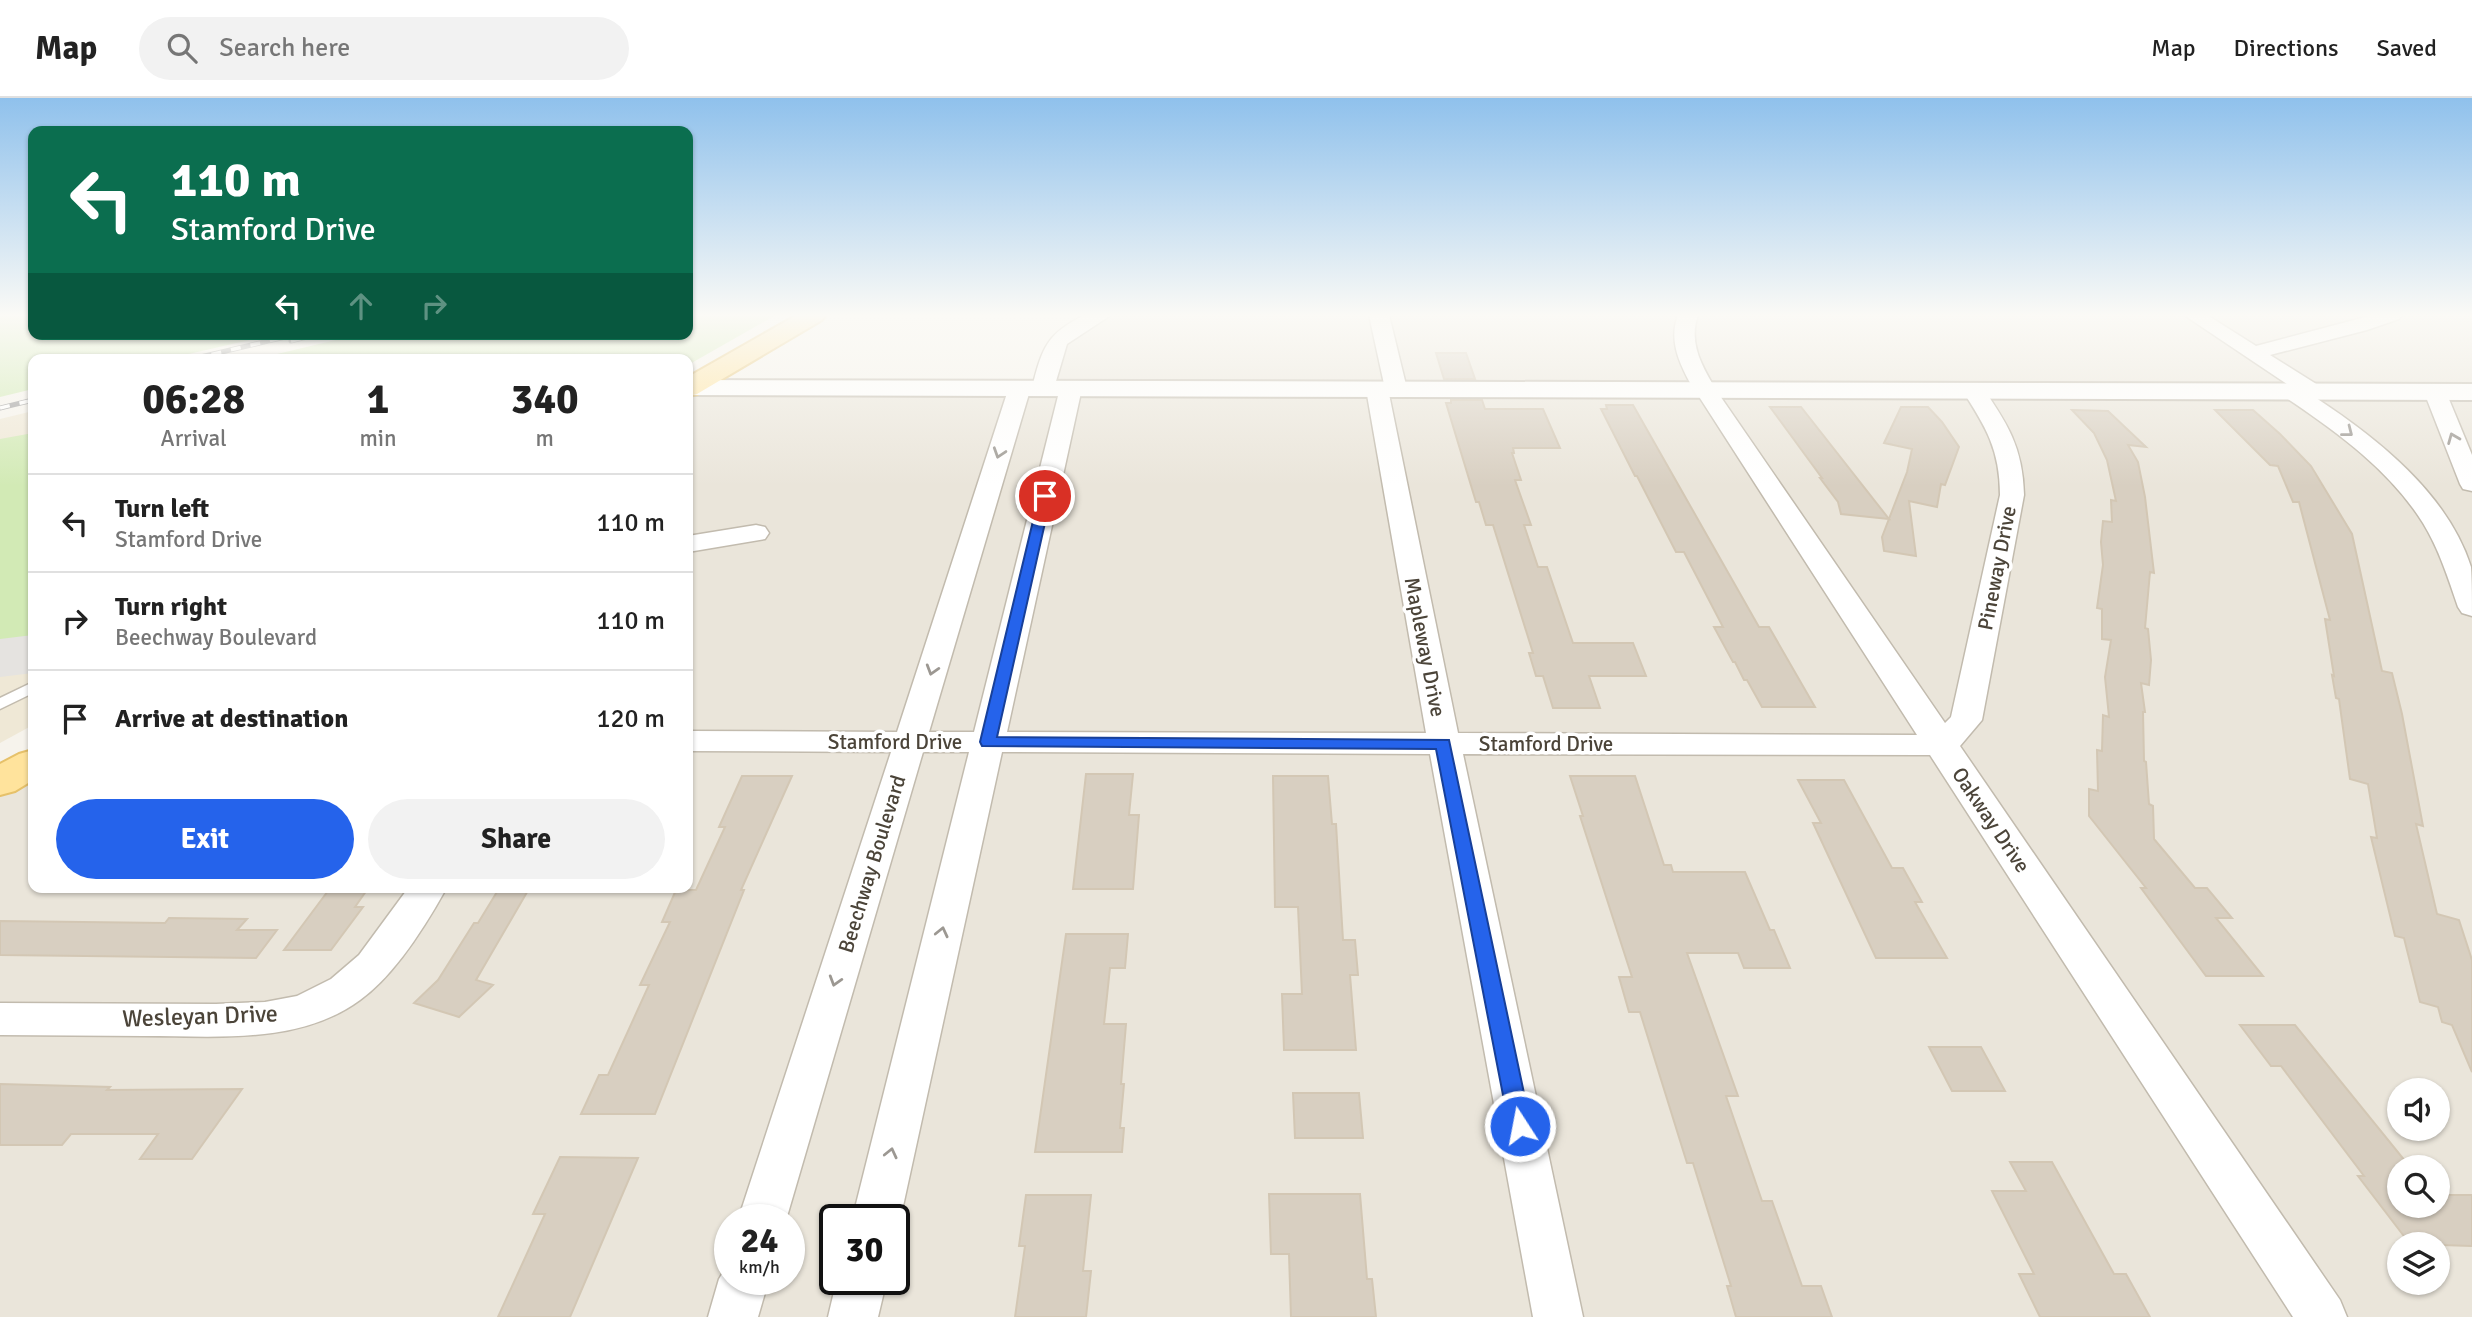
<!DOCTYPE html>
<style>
body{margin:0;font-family:Signika,sans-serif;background:#f2f2f2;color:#222;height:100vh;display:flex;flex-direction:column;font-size:26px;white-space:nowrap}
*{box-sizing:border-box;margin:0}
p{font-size:23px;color:#767676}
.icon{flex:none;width:38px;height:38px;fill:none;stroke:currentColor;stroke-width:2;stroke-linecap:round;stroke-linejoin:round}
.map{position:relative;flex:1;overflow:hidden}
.drawer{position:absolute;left:28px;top:256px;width:665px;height:539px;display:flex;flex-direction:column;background:#fff;border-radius:14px;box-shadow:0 2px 5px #0004}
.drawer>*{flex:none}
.banner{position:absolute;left:28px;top:28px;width:665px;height:214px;border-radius:14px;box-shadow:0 2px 5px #0004;background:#0b6e4f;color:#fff;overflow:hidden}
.fabs{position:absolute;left:2387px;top:980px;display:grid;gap:14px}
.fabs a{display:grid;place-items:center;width:63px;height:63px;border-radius:50%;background:#fff;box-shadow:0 2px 5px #0004;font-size:35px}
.speed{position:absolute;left:714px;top:1106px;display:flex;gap:14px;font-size:35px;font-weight:700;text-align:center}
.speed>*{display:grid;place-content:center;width:91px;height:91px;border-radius:50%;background:#fff;box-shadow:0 2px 5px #0004;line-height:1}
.speed small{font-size:18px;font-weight:400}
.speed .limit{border:4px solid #111;border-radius:10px;background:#fff;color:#111}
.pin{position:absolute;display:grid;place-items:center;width:60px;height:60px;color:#fff;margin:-30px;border:4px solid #fff;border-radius:50%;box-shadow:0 2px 7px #0007}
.me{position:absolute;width:77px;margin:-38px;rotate:349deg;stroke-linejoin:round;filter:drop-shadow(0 0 5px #0008)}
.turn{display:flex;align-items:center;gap:24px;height:147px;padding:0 28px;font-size:32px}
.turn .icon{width:91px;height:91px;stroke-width:2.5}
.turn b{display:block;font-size:49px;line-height:60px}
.lanes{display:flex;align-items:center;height:66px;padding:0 28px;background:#0003;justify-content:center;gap:35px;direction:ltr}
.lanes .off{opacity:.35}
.eta{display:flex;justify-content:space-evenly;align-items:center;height:119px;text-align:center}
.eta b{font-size:42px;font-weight:700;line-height:49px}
.primary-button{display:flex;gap:14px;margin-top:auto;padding:14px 28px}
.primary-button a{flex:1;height:80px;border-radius:42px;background:#2563eb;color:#fff;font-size:28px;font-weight:700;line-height:80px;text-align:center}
.primary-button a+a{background:#f2f2f2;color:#222}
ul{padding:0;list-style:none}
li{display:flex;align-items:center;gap:21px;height:98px;padding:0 28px;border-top:2px solid #e0e0e0}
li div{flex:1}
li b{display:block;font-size:26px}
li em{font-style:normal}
header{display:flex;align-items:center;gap:42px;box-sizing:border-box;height:98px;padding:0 35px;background:#fff;border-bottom:2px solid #e0e0e0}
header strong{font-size:33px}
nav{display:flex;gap:38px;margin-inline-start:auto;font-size:24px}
.search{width:490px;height:63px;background:#f2f2f2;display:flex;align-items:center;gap:18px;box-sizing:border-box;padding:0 24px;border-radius:38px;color:#767676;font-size:26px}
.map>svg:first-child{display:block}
.residential{fill:#eae5da;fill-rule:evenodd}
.education{fill:#efe8d6}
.green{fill:#d2eab5}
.parking{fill:#e5e3e0}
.building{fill:#d8cfc1;stroke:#d3c7b4;stroke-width:2}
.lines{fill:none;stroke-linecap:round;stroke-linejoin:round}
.service-casing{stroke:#c2bbae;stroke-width:3}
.minor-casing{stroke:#c2bbae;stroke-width:3}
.tertiary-casing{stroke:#c2bbae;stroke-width:4}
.primary-casing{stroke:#e6c16a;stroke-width:4}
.service{fill:#fff;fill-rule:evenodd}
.minor{fill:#fff;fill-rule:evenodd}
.tertiary{fill:#fff;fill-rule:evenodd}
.primary{fill:#ffe39c;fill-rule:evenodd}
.rail-casing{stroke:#9a9a9a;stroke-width:5}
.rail{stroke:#fff;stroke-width:3.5;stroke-dasharray:10;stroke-linecap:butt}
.oneway{stroke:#9c9892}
.route{fill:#2563eb;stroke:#184099;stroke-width:2}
.labels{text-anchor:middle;stroke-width:7;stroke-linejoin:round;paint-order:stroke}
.street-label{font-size:21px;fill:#4b4439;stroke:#fff}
.near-street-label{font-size:24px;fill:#4b4439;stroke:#fff}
</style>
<header>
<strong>Map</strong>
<div class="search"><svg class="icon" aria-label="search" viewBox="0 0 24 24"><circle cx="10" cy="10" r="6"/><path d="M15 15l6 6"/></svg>Search here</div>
<nav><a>Map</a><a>Directions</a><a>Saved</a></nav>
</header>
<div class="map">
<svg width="2472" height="1219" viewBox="0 0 2472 1219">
<rect width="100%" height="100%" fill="#f6f3ec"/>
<path class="residential" d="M1099,217H2472V1219H0V695L33,676V789H688V298L711,285L1035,286L1050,239ZM2399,992H2438V1031H2399ZM2399,1069H2438V1108H2399ZM730,1122H789V1181H730ZM835,1122H894V1181H835ZM2399,1146H2438V1185H2399Z"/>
<path class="education" d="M33,313V627L0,645V321Z"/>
<path class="green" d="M0,217H33V236H275L167,261H33V291L0,299Z
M688,217H776L688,267V261H256L361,236H688Z
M33,335V539L0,542V341Z"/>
<path class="parking" d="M33,537V575L0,579V541Z"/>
<path class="building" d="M1436,255H1466L1475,281H1444Z
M1451,302H1482L1485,311H1543L1560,350H1513L1514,355H1512L1521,382H1515L1531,427H1524L1538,469H1547L1573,545H1633L1646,578H1589L1600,610H1553L1543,578H1536L1529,555H1533L1493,427H1486L1479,404H1476L1446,305H1451Z
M1606,307H1633L1759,529H1769L1815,609H1762L1747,582H1744L1735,564H1733L1714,529H1723L1684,454H1676L1637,378H1635L1601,311H1607Z
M1770,309H1801L1889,421L1841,416L1838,404L1820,380H1822Z
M1901,309H1928L1942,324L1959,349L1945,387L1941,386L1937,409L1909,403L1916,458L1884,453L1882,439L1907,374L1912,351L1884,345Z
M2072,312L2108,313L2146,349L2128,347L2138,364L2145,399L2154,475L2150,474L2145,530L2148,531L2151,562L2149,587L2141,585L2145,614H2143L2144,663L2146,664L2149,706L2153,708L2154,741L2195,790H2207L2232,820H2216L2263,878H2206L2141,790H2146L2089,718V691L2098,693L2097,652L2102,653L2103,617L2109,619L2105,579L2111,542L2102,541V511L2097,510L2103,467L2101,444L2103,423L2112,424L2111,402L2116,403L2107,362L2094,335Z
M2215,312H2253L2280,336L2311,368L2352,436L2382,573L2392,575L2402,616L2423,728L2416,726L2437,816L2459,822L2472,862V974L2452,927L2442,924L2438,909L2420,904L2404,840L2395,838L2371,739L2377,740L2368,686L2350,681L2339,601L2336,600L2332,577L2334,578L2325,521L2330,522L2299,404H2293L2278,368L2270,367Z
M1086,676H1133L1129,717H1139L1133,791H1073Z
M742,678H792L741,792H744L655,1016H581L599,977H608L649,887H640L670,824H662L676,792H696L725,729H719Z
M1273,678H1328L1332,726H1336L1343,842H1355L1358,877H1350L1356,952H1284L1282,896H1302L1298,809H1275Z
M1570,678H1635L1664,767H1671L1673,774H1745L1770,832H1774L1790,870H1744L1738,855H1687L1738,998H1726L1762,1103H1772L1802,1188H1821L1832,1219H1736L1727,1188H1731L1693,1065H1687L1640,914H1629L1619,879H1632L1580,718H1583Z
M1798,682H1844L1892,770H1903L1922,804H1915L1947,860H1876L1813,725H1821Z
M331,789H369L355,809H363L331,852H284Z
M500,789H530L476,882L493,887L459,919L414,905L438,882L474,825H478Z
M169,820L247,821L237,832H277L256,860L0,857V823L165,825Z
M1066,836H1128L1125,870H1110L1104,926H1126L1121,986H1124L1120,1030H1124L1122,1054H1035Z
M2240,927H2295L2410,1069H2399V1108H2438V1097H2472V1148L2410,1146L2358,1078H2364L2281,968H2271Z
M1929,949H1981L2005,993H1952Z
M0,986L110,989L107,992L242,991L192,1061H140L158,1036H71L62,1047H0Z
M1293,995H1359L1363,1040H1295Z
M560,1059L638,1060L570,1219H498L545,1116H533Z
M2010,1064H2052L2114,1176H2126L2150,1219H2040L2019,1176H2034L1992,1093H2026Z
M1269,1096H1360L1367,1181H1372L1376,1219H1291L1289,1156H1271Z
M1026,1097H1091L1083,1173H1091L1086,1219H1015L1025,1148H1019Z"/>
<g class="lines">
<g class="service-casing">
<path id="service" d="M33,584V595L0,611V600Z"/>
</g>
<g class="minor-casing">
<path id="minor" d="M1085,217H1111L1067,246L1054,290L1051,295H1035L1032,290C1042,250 1047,235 1085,217Z
M1369,217H1389L1407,291L1404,296H1389L1458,635L1917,637L1689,283C1678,262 1669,241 1678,217H1698C1688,245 1702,268 1716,292L1945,625L1951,619L2000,397C2000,352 1986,329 1962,292L1965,287H1981C2007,325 2023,349 2024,397L1982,622L1960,648L2340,1202L2347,1219H2293L1930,657L1463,656L1583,1219H1533L1430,656L1002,654L900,1122L894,1134V1122H852L969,654H923L786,1122H738L891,654L688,653V633L897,634L1009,289L1012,284H1028L1031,289L929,634H974L1060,290L1063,285H1079L1082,290L1007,634L1426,635L1366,291L1369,286H1384Z
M2184,217H2207L2256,248L2373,217H2402L2399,221L2367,232L2270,257L2321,289L2324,294L2316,300C2377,340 2448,396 2471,469C2472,483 2472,503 2472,518L2462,515L2458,509C2448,480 2439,451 2423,425C2390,372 2336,333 2285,299L2282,294L2290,288Z
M2435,287L2443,289L2446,294L2472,357V393L2463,391L2460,386L2424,294L2427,289Z
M756,427L765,429L769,435L765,441L688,454V438Z
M409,789H447C426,827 395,877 360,902C299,947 215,938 144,938C96,938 48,937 0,937V905L216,906L265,904L297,898L331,881L359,857Z
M730,1163V1181H769L758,1219H708L719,1181Z
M837,1181H887L878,1219H828Z"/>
</g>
<g class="tertiary-casing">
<path id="tertiary" d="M688,282L2472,286V302L691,297L688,296Z"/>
</g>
<g class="primary-casing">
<path id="primary" d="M797,217H826L822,222L697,296L688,298V279Z
M33,652V682L15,693L0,697V666L19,656Z"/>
</g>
<use href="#service" class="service"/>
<use href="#minor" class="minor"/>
<use href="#tertiary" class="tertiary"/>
<use href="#primary" class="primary"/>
<g class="rail-casing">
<path id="rail" d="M291,243L318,236
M192,261L298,236
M0,310L33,302"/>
</g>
<use href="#rail" class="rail"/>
</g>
<defs><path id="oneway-chevron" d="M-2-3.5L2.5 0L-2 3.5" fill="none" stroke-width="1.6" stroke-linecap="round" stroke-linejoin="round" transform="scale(1.75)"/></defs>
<g class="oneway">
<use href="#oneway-chevron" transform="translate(2348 334) rotate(38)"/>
<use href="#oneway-chevron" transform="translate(2453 340) rotate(-112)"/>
<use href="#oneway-chevron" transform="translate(999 355) rotate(108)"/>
<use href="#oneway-chevron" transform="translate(932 572) rotate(107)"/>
<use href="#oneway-chevron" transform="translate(942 834) rotate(-77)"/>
<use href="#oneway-chevron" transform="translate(835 883) rotate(107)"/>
<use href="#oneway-chevron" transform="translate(891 1055) rotate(-77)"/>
</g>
<linearGradient id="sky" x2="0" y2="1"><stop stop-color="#8fc1ec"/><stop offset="0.56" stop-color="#fbfaf6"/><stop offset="1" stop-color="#fbfaf6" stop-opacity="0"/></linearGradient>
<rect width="2472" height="388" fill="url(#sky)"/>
<path class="route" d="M1045,394L1051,398L997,639L1449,642L1531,1028L1528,1035L1520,1037L1512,1035L1509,1028L1436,651L982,648L980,644L1039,398Z"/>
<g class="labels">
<g class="street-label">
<text transform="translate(1997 470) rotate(-79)" y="7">Pineway Drive</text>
<text transform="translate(1425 549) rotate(79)" y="7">Mapleway Drive</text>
<text x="895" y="651">Stamford Drive</text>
<text x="1546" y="653">Stamford Drive</text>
<text transform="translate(1991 722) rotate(56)" y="7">Oakway Drive</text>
<text transform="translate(872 766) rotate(-73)" y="7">Beechway Boulevard</text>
</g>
<g class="near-street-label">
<text transform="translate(200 918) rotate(-2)" y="8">Wesleyan Drive</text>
</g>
</g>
</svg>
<div class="fabs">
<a><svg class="icon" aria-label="sound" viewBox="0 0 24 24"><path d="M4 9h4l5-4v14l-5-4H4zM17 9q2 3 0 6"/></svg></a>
<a><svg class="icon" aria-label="search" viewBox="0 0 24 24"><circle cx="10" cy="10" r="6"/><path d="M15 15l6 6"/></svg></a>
<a><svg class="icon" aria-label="layers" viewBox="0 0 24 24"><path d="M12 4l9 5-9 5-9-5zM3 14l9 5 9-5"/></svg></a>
</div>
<div class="speed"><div>24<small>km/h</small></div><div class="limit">30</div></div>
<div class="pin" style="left:1045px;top:398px;background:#d93025"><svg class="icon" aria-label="arrive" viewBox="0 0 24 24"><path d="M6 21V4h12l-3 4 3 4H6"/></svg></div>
<svg class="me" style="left:1520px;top:1028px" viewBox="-20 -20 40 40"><circle r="17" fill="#2563eb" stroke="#fff" stroke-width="3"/><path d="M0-11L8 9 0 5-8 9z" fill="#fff"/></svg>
<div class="banner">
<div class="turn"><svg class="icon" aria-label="left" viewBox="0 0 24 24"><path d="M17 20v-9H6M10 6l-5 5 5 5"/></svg><div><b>110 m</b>Stamford Drive</div></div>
<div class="lanes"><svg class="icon" aria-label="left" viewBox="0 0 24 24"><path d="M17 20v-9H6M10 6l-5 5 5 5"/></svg><svg class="icon off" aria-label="ahead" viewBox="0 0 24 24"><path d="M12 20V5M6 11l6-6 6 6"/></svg><svg class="icon off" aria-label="right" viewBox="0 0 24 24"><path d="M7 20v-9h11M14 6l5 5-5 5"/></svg></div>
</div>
<section class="drawer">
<div class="eta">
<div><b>06:28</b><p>Arrival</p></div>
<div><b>1</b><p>min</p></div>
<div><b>340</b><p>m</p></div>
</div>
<ul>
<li><svg class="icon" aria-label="left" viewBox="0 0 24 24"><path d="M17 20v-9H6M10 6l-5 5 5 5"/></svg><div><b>Turn left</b><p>Stamford Drive</p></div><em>110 m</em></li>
<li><svg class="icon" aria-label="right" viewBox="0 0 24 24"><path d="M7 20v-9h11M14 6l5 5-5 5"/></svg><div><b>Turn right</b><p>Beechway Boulevard</p></div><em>110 m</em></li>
<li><svg class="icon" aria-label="arrive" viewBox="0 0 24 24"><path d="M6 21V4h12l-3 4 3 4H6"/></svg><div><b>Arrive at destination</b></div><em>120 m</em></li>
</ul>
<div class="primary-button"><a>Exit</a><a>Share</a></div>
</section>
</div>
